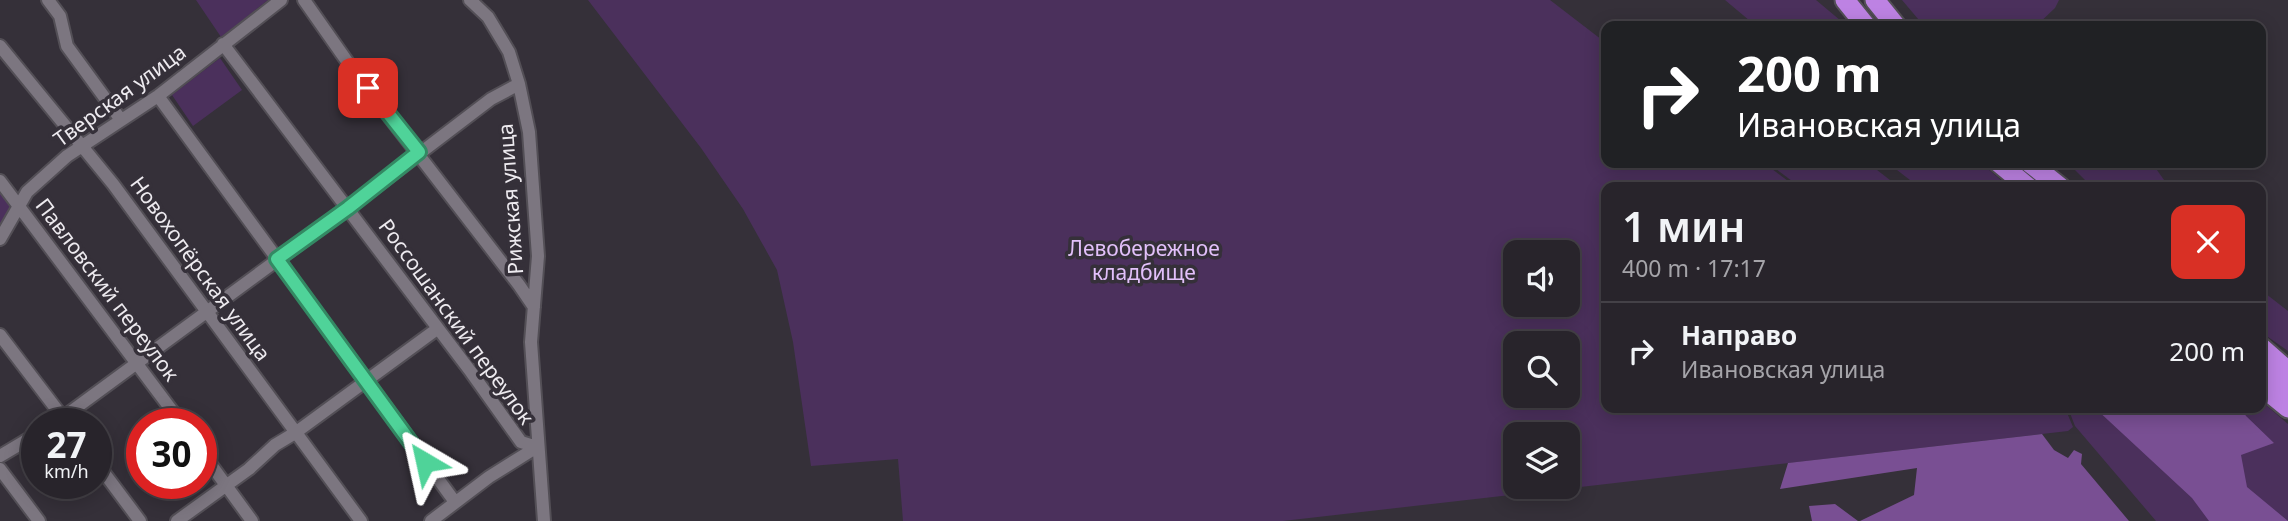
<!DOCTYPE html>
<html lang="ru">
<meta charset="utf-8">
<style>
body{margin:0;font-family:"Noto Sans",sans-serif;background:#343037;color:#f1f3f6;height:100vh;display:flex;flex-direction:column;font-size:26px;white-space:nowrap}
*{box-sizing:border-box;margin:0}
p{font-size:23px;color:#a5a4a9}
.icon{flex:none;width:38px;height:38px;fill:none;stroke:currentColor;stroke-width:2;stroke-linecap:round;stroke-linejoin:round}
.map{position:relative;flex:1;overflow:hidden}
.sheet{position:absolute;left:1601px;top:182px;width:665px;height:231px;display:flex;flex-direction:column;background:#28242b;border-radius:14px;box-shadow:0 4px 18px #0003,0 0 0 2px #444147}
.sheet>*{flex:none}
.hud{position:absolute;left:1601px;top:21px;width:665px;height:147px;border-radius:14px;box-shadow:0 4px 18px #0003,0 0 0 2px #444147;background:#202124;color:#fff;overflow:hidden}
.controls{position:absolute;left:1503px;top:240px;display:grid;gap:14px}
.controls a{display:grid;place-items:center;width:77px;height:77px;border-radius:14px;background:#28242b;box-shadow:0 4px 18px #0003,0 0 0 2px #444147;font-size:35px}
.speed{position:absolute;left:21px;top:408px;display:flex;gap:14px;font-size:35px;font-weight:700;text-align:center}
.speed>*{display:grid;place-content:center;width:91px;height:91px;border-radius:50%;background:#28242b;box-shadow:0 4px 18px #0003,0 0 0 2px #444147;line-height:1}
.speed small{font-size:18px;font-weight:400}
.speed .limit{border:10px solid #d22;background:#fff;color:#111}
.pin{position:absolute;display:grid;place-items:center;width:60px;height:60px;color:#fff;margin:-30px;border-radius:14px;box-shadow:0 4px 10px #0006}
.me{position:absolute;width:77px;margin:-38px;rotate:324deg;stroke-linejoin:round;filter:drop-shadow(0 0 5px #0008)}
.turn{display:flex;align-items:center;gap:24px;height:147px;padding:0 21px;font-size:32px}
.turn .icon{width:91px;height:91px;stroke-width:2.5}
.turn b{display:block;font-size:49px;line-height:60px}
.round{display:grid;place-items:center;flex:none;width:74px;height:74px;border-radius:14px;background:#343037}
.overview{display:flex;align-items:center;justify-content:space-between;height:119px;padding:0 21px}
h1{font-size:42px;font-weight:600;line-height:52px}
ul{padding:0;list-style:none}
li{display:flex;align-items:center;gap:21px;height:98px;padding:0 21px;border-top:2px solid #444147}
li div{flex:1}
li b{display:block;font-size:26px}
li em{font-style:normal}
.map>svg:first-child{display:block}
.green{fill:#4b305c;fill-rule:evenodd}
.forest{fill:#794f93}
.lines{fill:none;stroke-linecap:round;stroke-linejoin:round}
.minor-casing{stroke:#534f56;stroke-width:16}
.highway-casing{stroke:#534f56;stroke-width:23}
.minor{stroke:#7c7680;stroke-width:12}
.highway{stroke:#bd82e3;stroke-width:19}
.route-casing{stroke:#338963;stroke-width:18}
.route{stroke:#4fd399;stroke-width:12}
.labels{text-anchor:middle;stroke-width:7;stroke-linejoin:round;paint-order:stroke}
.street-label{font-size:21px;fill:#edeaef;stroke:#353039}
.park-label{font-size:21px;fill:#e2c0fa;stroke:#353039}
</style>
<div class="map">
<svg width="2288" height="521" viewBox="0 0 2288 521">
<rect width="100%" height="100%" fill="#353039"/>
<path class="green" d="M196,0H268L221,37Z
M588,0H1550L1606,43V163H1764L1796,187H1606V408H2065L2073,427L2068,431L2042,434L1283,521H903L898,459L811,466L793,342L777,270L743,209L701,148ZM1516,252H1568V304H1516ZM1516,343H1568V396H1516ZM1516,434H1568V486H1516Z
M1725,0H1816L1847,26H1756Z
M1902,0H2059L2055,8L2036,26H1924Z
M220,58L242,90L193,126L172,95Z
M1768,163H1868L1899,187H1800Z
M1888,163H1981L2009,187H1919Z
M2068,163H2152L2169,187H2092Z
M0,189L14,206L0,238Z
M2261,290L2288,311V351L2261,332Z
M2261,401L2288,424V521H2156L2075,426L2068,408H2132L2137,412L2156,408H2261Z"/>
<path class="forest" d="M2095,408L2158,410L2162,408H2241L2246,416L2274,443L2241,455L2247,487L2288,521H2209L2192,498Z
M2042,434L2054,450L2068,458L2074,450L2082,454L2081,464L2129,521H1860L1914,495L1917,468L1780,489L1788,463Z
M1835,504L1858,521H1812L1809,506Z"/>
<g class="lines">
<g class="minor-casing">
<path id="minor" d="M48,0L60,16L67,46L121,120
M304,0L351,67L519,285L534,307
M470,0L488,17L509,52L519,84L529,132L538,256L531,342L544,521
M223,44L471,372L521,442L537,447
M0,46L113,184L361,521
M158,96L455,502
M0,181L182,424
M0,239L27,192L67,156L158,96L281,0
M0,335L67,423
M54,424L348,208L491,99L519,84
M201,451L252,521
M0,456L37,434
M96,462L140,521
M0,469L39,521
M177,521L249,469L275,445L295,433L437,329
M431,521L489,477L537,447"/>
</g>
<g class="highway-casing">
<path id="highway" d="M1845,0L1866,26
M1875,0L1896,26
M1999,163L2028,187
M2030,163L2060,187
M2261,347L2288,371
M2261,366L2288,388
M2261,386L2288,408"/>
</g>
<use href="#minor" class="minor"/>
<use href="#highway" class="highway"/>
</g>
<g class="lines">
<g class="route-casing">
<path id="route" d="M368,88L419,152L348,208L277,259L425,462"/>
</g>
<use href="#route" class="route"/>
</g>
<g class="labels">
<g class="street-label">
<text transform="translate(120 96) rotate(-36)" y="7">Тверская улица</text>
<text transform="translate(511 199) rotate(-94)" y="7">Рижская улица</text>
<text transform="translate(200 269) rotate(54)" y="7">Новохопёрская улица</text>
<text transform="translate(107 290) rotate(53)" y="7">Павловский переулок</text>
<text transform="translate(456 322) rotate(54)" y="7">Россошанский переулок</text>
</g>
<g class="park-label">
<text x="1144" y="256">Левобережное<tspan x="1144" dy="24">кладбище</tspan></text>
</g>
</g>
</svg>
<div class="controls">
<a><svg class="icon" aria-label="sound" viewBox="0 0 24 24"><path d="M4 9h4l5-4v14l-5-4H4zM17 9q2 3 0 6"/></svg></a>
<a><svg class="icon" aria-label="search" viewBox="0 0 24 24"><circle cx="10" cy="10" r="6"/><path d="M15 15l6 6"/></svg></a>
<a><svg class="icon" aria-label="layers" viewBox="0 0 24 24"><path d="M12 4l9 5-9 5-9-5zM3 14l9 5 9-5"/></svg></a>
</div>
<div class="speed"><div>27<small>km/h</small></div><div class="limit">30</div></div>
<div class="pin" style="left:368px;top:88px;background:#d93025"><svg class="icon" aria-label="arrive" viewBox="0 0 24 24"><path d="M6 21V4h12l-3 4 3 4H6"/></svg></div>
<svg class="me" style="left:425px;top:462px" viewBox="-20 -20 40 40"><path d="M0-17L14 15 0 8-14 15z" fill="#4fd399" stroke="#fff" stroke-width="4"/></svg>
<div class="hud">
<div class="turn"><svg class="icon" aria-label="right" viewBox="0 0 24 24"><path d="M7 20v-9h11M14 6l5 5-5 5"/></svg><div><b>200 m</b>Ивановская улица</div></div>
</div>
<section class="sheet">
<div class="overview"><div><h1>1 мин</h1><p>400 m · 17:17</p></div><a class="round" style="background:#d93025;color:#fff"><svg class="icon" aria-label="close" viewBox="0 0 24 24"><path d="M6 6l12 12M18 6L6 18"/></svg></a></div>
<ul>
<li><svg class="icon" aria-label="right" viewBox="0 0 24 24"><path d="M7 20v-9h11M14 6l5 5-5 5"/></svg><div><b>Направо</b><p>Ивановская улица</p></div><em>200 m</em></li>
</ul>
</section>
</div>
